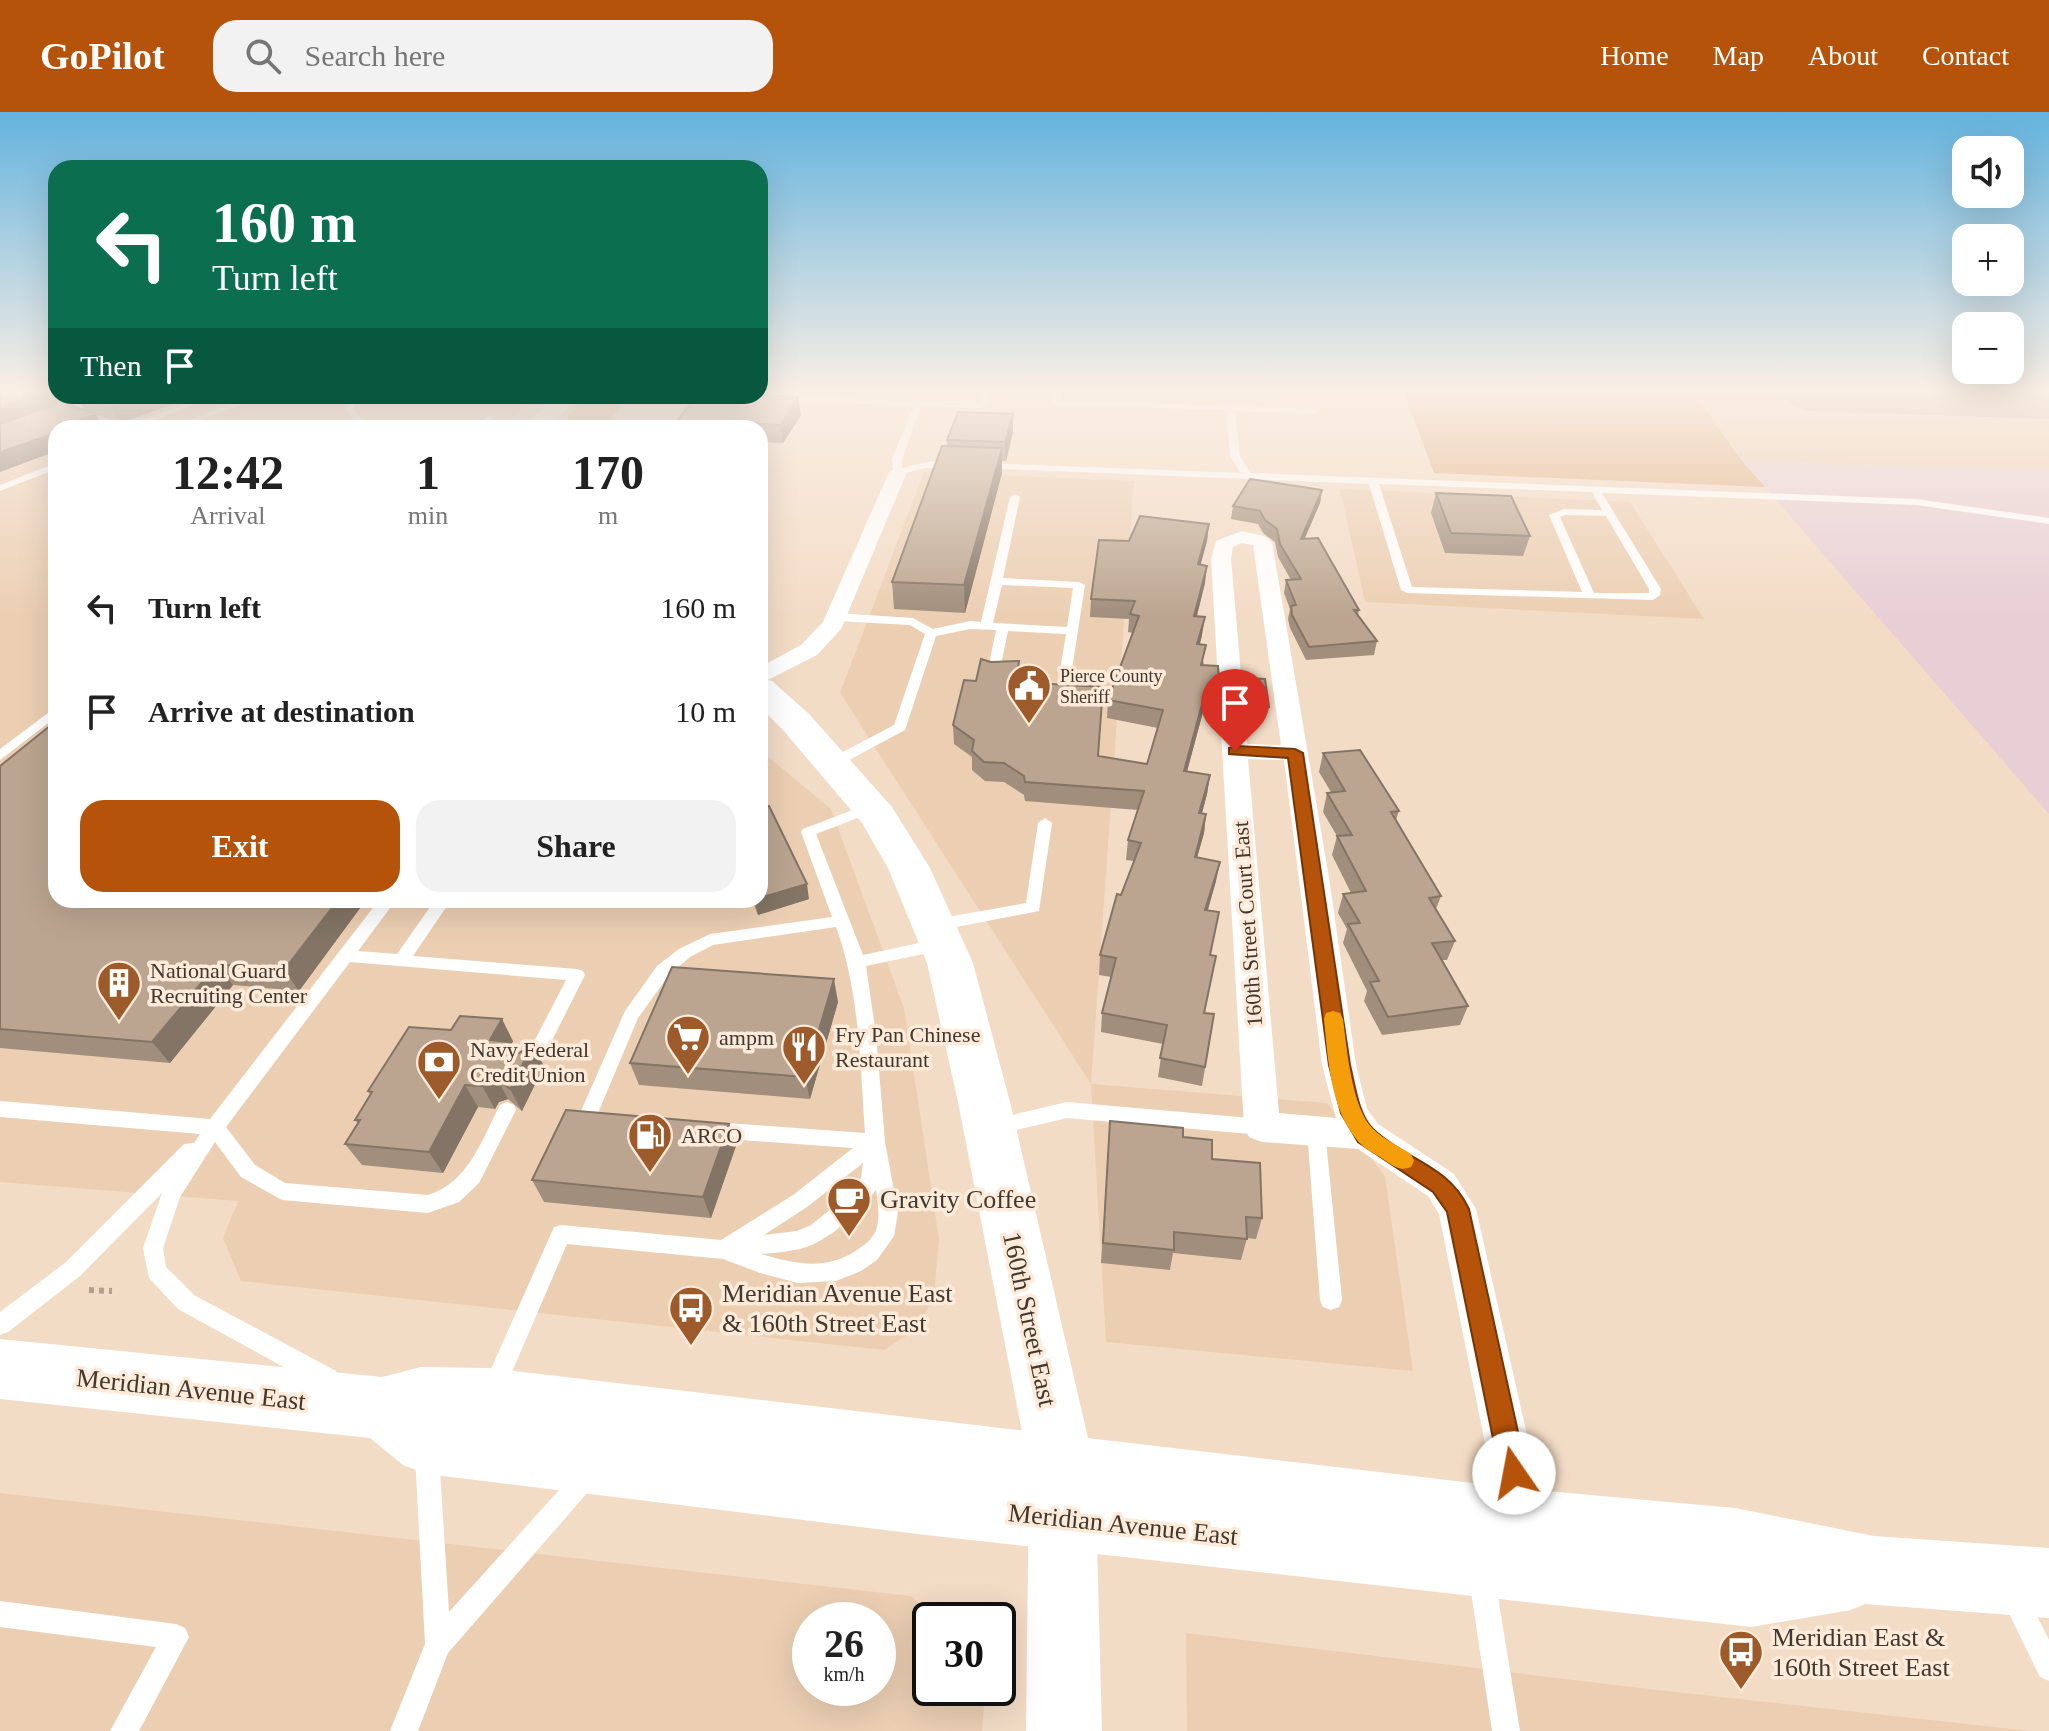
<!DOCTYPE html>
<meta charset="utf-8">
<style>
body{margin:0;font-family:"Times New Roman",serif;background:#f2f2f2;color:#222;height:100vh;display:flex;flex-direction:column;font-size:30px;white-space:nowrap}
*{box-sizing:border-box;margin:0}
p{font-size:26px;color:#767676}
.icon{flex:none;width:44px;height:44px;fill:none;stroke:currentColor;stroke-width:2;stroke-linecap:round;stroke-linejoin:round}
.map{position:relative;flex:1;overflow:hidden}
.panel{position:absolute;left:48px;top:308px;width:720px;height:488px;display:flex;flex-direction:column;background:#fff;border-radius:24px;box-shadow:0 8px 32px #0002}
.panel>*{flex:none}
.banner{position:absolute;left:48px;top:48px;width:720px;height:244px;border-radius:24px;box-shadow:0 8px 32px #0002;background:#0b6e4f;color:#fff;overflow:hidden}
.tools{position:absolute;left:1952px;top:24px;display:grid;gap:16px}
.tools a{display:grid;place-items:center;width:72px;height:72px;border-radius:16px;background:#fff;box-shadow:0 8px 32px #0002;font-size:40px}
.speed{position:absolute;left:792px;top:1490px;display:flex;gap:16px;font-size:40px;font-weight:700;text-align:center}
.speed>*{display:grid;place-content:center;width:104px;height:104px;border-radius:50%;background:#fff;box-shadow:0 8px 32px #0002;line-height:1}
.speed small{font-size:20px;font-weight:400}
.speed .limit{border:4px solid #111;border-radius:12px;background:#fff;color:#111}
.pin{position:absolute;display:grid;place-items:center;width:68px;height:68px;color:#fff;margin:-82px -34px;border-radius:50% 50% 50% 0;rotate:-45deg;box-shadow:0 0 8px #0007}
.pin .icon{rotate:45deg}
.me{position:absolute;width:88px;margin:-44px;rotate:348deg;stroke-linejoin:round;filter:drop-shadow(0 0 6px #0008)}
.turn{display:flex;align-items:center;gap:28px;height:168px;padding:0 32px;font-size:36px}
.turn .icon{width:104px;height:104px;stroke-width:2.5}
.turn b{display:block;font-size:56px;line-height:68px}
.then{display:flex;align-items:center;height:76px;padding:0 32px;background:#0003;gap:16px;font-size:30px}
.eta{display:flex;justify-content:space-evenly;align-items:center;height:136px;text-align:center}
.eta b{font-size:48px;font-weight:600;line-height:56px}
.cta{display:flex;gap:16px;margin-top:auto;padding:16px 32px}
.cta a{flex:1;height:92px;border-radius:24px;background:#b45309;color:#fff;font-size:32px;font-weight:600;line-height:92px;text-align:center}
.cta a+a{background:#f2f2f2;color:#222}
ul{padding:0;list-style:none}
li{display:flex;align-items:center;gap:24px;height:104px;padding:0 32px}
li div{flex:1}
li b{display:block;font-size:30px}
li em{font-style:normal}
header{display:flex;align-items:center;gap:48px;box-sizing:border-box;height:112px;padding:0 40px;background:#b45309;color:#fff}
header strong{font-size:38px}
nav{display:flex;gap:44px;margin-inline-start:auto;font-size:28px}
.search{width:560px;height:72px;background:#f2f2f2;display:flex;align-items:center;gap:20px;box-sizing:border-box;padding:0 28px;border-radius:24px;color:#767676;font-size:30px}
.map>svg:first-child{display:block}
.built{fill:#eccfb3;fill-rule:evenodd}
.industrial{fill:#e8cfd6}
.green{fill:#dfb184}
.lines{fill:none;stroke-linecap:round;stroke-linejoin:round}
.taxiway{fill:#bfac9a;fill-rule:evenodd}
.path{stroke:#b2a08f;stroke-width:6;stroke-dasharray:5 5;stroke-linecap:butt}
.lane{fill:#fff;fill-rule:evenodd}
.street{fill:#fff;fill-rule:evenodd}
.secondary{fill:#fff;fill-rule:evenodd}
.primary{fill:#fff;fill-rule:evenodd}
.wall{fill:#a18e7c;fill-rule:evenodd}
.shaded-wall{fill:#837465}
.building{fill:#bba590;stroke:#837465;stroke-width:2}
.route{fill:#b45309;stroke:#753606;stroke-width:2}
.slow{fill:#f59e0b}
.labels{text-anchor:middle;stroke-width:7;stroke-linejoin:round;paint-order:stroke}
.far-poi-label{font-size:18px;fill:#41382f;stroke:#fdead8;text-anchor:start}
.street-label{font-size:22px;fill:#41382f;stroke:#fdead8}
.poi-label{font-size:22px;fill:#41382f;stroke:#fdead8;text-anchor:start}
.near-poi-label{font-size:26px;fill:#41382f;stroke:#fdead8;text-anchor:start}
.near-street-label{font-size:26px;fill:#41382f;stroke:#fdead8}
</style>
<header>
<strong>GoPilot</strong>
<div class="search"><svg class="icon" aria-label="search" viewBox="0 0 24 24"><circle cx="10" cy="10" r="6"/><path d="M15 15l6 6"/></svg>Search here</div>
<nav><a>Home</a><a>Map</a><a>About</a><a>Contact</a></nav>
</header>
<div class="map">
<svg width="2049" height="1619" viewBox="0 0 2049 1619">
<rect width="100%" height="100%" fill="#f3dcc6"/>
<path class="built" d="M0,278L56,284H535L516,303L509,316H56V788H760V638L831,697L904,896L939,1127L934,1184L918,1216L884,1238L241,1169L223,1126L238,1089L0,1070Z
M1692,278H2049V359L1741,348Z
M924,360L1134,369L1091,972L1327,991L1385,1064L1413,1259L1106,1230L1091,972L840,581Z
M1340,377L1630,390L1704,507L1365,490Z
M0,1381L911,1484L940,1508H930V1576H977L984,1594L982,1619H0ZM810,1508H878V1576H810Z
M1186,1521L1649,1577L2031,1619H1187Z"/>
<path class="industrial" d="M1741,348L2049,359V702L1765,375Z"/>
<path class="green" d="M1403,278H1692L1741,348L1765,375L1434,361Z
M584,284H631L602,316H560Z"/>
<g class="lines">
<path class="taxiway" d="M1779,278H2049V307L1809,299L1792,294Z"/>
<path class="path" d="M89,1178L112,1179"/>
<path class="lane" d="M984,278H992L987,293L983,296L922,294L902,347V356C920,351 945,345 962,353L960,355L925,356L898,363L893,360L892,347L914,293L779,290L775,287L779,284L980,290Z
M1054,278H1062L1061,288L1317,297L1318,299L1314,302L1235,299L1240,344L1251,361L1916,387L2049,406V412L1916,393L1602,381L1661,477L1660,483L1653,488L1407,481L1401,478L1369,372L981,356V352L984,351L1241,361L1230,344L1226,298L1056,293L1052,290ZM1379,372L1592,380L1602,398L1564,397L1549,403L1582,480L1412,475ZM1565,403L1606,404L1649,477V481H1594L1560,405Z
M204,284H216L135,316H110L76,304L80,301L124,315Z
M253,284H265L180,316H167Z
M350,284H358L353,291L354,298L372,316H363L347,301L345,291Z
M488,303L495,305L485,316H476Z
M56,351V357L0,379V373Z
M1015,382L1020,385L1003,466L1079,470L1085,473L1068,583L1062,587L1056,583L1066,522L1008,519L999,562L993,566L987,562L996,518L970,517L936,524L905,618L838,654H828L826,651L828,648L894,613L925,522L910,513L836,509L830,505L836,501L913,506L933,517L970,509L981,510L1010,385ZM1002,473L1073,476L1067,515L993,511Z
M56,595V605L0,648V637Z
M871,691L878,696L876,699L816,722L863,843L942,826L950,832L942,838L866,854L876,923L885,1030L898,1100L894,1124L877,1148L861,1159L836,1169L798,1171L760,1161L723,1147L567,1132L502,1283L494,1286L486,1283L483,1275L554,1115L561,1113L721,1128L793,1083L853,1036L713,1026L706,1024L704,1018L706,1012L713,1010L865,1021C860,952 860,881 836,815L713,833L690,845L669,863L638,906L598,1001L605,1003L607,1009L605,1015L598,1017L579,1014L577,1008L625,899L657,854L679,837L710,822L832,805L801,720L803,717ZM863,1051L861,1066L845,1086L811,1113L797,1119L764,1123L807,1095ZM876,1078C878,1090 880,1103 877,1115C875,1125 865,1133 857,1138C827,1159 793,1152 761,1142C773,1141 787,1140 800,1137C830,1129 856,1102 876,1078Z
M1045,706L1052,711L1039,799L936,819L930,817L928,813L930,809L936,807L1026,791L1038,711Z
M379,788H396L358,839L397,842L435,788H451L413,844L577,857L583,859L585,863L537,958L531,960L525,958L522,953L566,868L350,850L226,1015L255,1053L285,1071L428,1083C469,1070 481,1029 500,993L507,990L514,993L516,998L479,1071L459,1090L428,1101L282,1088L241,1065L215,1030L180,1085L163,1136L166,1155L194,1183L336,1259L339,1267L336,1275L328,1278L320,1275L178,1197L149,1166L143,1136L162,1081L80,1164L8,1220L0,1223V1200L66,1150L184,1032L194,1031L200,1022L0,1005V989L210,1007Z
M1067,990L1262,1007L1269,1009L1271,1015L1269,1021L1262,1023L1067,1006L995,1023L988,1021L986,1015L988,1009L995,1007Z
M1316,1011L1323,1013L1325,1019L1342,1188L1339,1195L1331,1198L1323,1195L1320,1188L1307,1019L1309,1013Z
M427,1331L435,1335L439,1343L449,1500L579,1356L587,1352L595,1356L599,1364L595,1372L448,1541L418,1619H390L425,1532L415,1343L419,1335Z
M1482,1454L1491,1458L1495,1467L1520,1619H1492L1469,1467L1473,1458Z
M2015,1474L2024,1478L2049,1528V1569L2040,1565L2002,1487L2006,1478Z
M0,1489L176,1512L185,1516L189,1525L139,1619H110L156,1535L0,1515Z"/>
<path class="street" d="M95,284H118L0,328V317Z
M898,355L907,360L841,517L817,543L760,572V555L801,533L823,510L889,360Z
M1242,419L1264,424L1272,430L1329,766L1356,953L1367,997L1378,1012L1454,1062L1476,1097L1547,1411L1540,1427L1524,1434L1508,1427L1501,1411L1439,1102L1428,1084L1358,1037L1262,1030L1249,1025L1244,1015L1211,447L1216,429ZM1242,431L1253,433L1281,633L1247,632L1231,447L1233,435ZM1248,647L1284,648L1322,953L1336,1006L1279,1001Z"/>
<path class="secondary" d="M553,284H578L550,316H525Z
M760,566L772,569L809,602L892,695L930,756L973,851L1010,990L1095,1356L1102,1619H1026L1029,1356L958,990L927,851L888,756L862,711L783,618L760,595Z"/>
<path class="primary" d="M0,1227L382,1265L421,1255L488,1256L1524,1377L1735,1396L1874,1424L2049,1436V1506L1865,1492L1851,1498L1751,1515L926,1423L426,1362L403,1353L370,1326L0,1287Z"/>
</g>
<path class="wall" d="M0,278L56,284H195L121,311L97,303L56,316V339L0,360ZM78,287L85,298L65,291Z
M1013,302V320L1006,349H1002V361L965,501L894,497L892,470L947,334V328Z
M801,303L783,331L760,330V316H678L677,309Z
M1322,378L1320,391L1304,427L1359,498L1358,503L1377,529L1374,543L1306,548L1290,516L1288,507L1290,497L1284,481L1286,468H1291L1278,445L1275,430L1263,421L1258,412L1231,407L1233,394Z
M1436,381L1530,424L1523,444L1445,441L1431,401Z
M1209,412L1207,429L1200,453L1205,471L1197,504L1202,523L1200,532L1204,553L1220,582L1217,600H1203L1187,659L1210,663L1207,682L1202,701L1206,702L1204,721L1197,745L1216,769L1208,798L1211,843L1205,901L1214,902L1202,974L1158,965L1163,932L1101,920L1102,901L1111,865L1099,863L1100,843L1121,783L1134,749L1126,748L1128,728L1138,698L1025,689L1024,683L1004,670L985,669L972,658V645L954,632L953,613L976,569L1019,570L1098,644L1147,652L1158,616L1107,606L1108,588L1133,521L1128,520L1129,507L1090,505L1091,487L1129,429Z
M1246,566L1269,595L1267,602L1247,601L1245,573Z
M1323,641L1399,699L1396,708L1441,784L1436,797L1455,829L1447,848H1442L1468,894L1460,913L1382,923L1364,889L1367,879L1343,831L1347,817L1338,801L1343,782L1351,781L1332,743L1337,724L1323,700L1327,681L1331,680L1319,660Z
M0,654L56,788H366L299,879L233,873L170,951L0,936Z
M809,787L758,803L752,788H760Z
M838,890L810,987L639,973L630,951Z
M513,929L510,935L512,938L544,954L522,999L508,987L499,990L495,997L478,995L443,1061L362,1053L345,1032L358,1012L355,1008L370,982L368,979Z
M1110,1009L1183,1025L1212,1047L1262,1106L1256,1127L1247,1126L1241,1148L1173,1141L1170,1158L1101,1151Z
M729,1012L736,1034L711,1106L544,1090L532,1068Z"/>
<path class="shaded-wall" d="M51,278H56V284H86H77L78,287L0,314V295Z
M146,284H195L121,311L112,296Z
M798,285L801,303L783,331L781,313Z
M96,302L104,316H69L77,309Z
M1013,302V320L1006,349L1005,330Z
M56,321V339L0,360V340Z
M1002,336V361L965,501L964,473Z
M1322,378L1320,391L1299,440L1301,427Z
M1209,412L1207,429L1196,470L1198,452Z
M1207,454L1205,471L1192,522L1194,504Z
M1205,505L1202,523L1195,550L1197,532Z
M1205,581L1203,600L1182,678L1184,659Z
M1210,663L1207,682L1197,720L1199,701Z
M1206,702L1204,721L1192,764L1195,745Z
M1220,750L1216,769L1202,817L1205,798Z
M807,772L809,787L758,803L755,788H760V786Z
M338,788H366L299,879L284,858Z
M217,852L233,873L170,951L152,930Z
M834,867L838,890L810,987L805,965Z
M502,907L513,929L510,935L521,956L533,932L544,954L522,999L510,977L490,928Z
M496,965L508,987L499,990L495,997L482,974L487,968Z
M465,973L478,995L443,1061L429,1040Z
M729,1012L736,1034L711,1106L703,1085Z"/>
<path class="building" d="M0,278H51L0,295Z
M760,283L798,285L781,313L677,309L697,284Z
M77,284H146L112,296Z
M61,290L96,302L77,309L84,311L69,316H56V321L0,340V312Z
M958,300L1013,302L1005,330L947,328Z
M942,334L1002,336L964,473L892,470Z
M1250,367L1322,378L1301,427L1318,426L1359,498H1354L1377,529L1309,535L1292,503L1291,494L1296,493L1286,468L1301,467L1280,432L1277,417L1265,408L1260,399L1233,394Z
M1436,381L1511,384L1530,424L1451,421Z
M1140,404L1209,412L1198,452L1207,454L1194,504L1205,505L1197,532L1206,533L1201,553L1218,554L1220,582L1205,581L1184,659L1210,663L1199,701L1206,702L1195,745L1220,750L1205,798L1219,800L1210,843L1216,844L1204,901L1214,902L1205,955L1160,946L1167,913L1102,901L1116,846L1100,843L1117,782L1121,783L1141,731L1128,728L1144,679L1025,670L1024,664L1004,651L984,650L972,639L974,628L953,613L964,568L976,569L981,547L991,550L1019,549L1016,570L1103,575L1098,644L1147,652L1163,598L1108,588L1139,504L1130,502L1135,489L1091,487L1099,428L1129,429Z
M1246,566L1265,567L1269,595L1249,594Z
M56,609V788H338L284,858L217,852L152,930L0,917V654Z
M1360,638L1399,699L1391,700L1441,784L1429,786L1455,829L1432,831L1468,894L1388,905L1370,870L1379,869L1348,812L1360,811L1343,782L1366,779L1337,724L1352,723L1327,681L1345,679L1323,641Z
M769,694L807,772L760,786V696Z
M672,855L834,867L805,965L630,951Z
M460,904L502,907L490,928L508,930L511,937L519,941L533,932L510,977L496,965L487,968L482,974L465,973L429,1040L345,1032L360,1008H355L372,980L368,979L409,915L451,918Z
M566,998L729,1012L703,1085L532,1068Z
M1110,1009L1183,1016V1025L1212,1028V1047L1260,1051L1262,1106L1246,1105L1247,1127L1174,1120V1138L1103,1131Z"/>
<linearGradient id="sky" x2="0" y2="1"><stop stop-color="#64b3de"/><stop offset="0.55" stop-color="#faefe5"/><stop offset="1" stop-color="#faefe5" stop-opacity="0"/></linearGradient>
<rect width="2049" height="505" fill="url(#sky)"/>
<path class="route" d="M1235,634L1295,637L1303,641L1350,953C1355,973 1358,1002 1373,1017C1405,1048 1448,1052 1469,1097L1527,1361L1523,1370L1514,1374L1504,1370L1500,1361L1447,1100L1433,1080L1358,1030L1341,1001L1329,953L1288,646L1229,642V636Z"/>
<path class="slow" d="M1333,899L1340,901L1343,907C1347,937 1351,995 1373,1017C1383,1027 1399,1034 1411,1042L1414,1049L1411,1055C1399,1060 1392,1053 1383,1047C1374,1041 1363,1036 1357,1028C1330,996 1328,946 1324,907L1326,901Z"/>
<defs>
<g id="civic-pin" transform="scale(2.3)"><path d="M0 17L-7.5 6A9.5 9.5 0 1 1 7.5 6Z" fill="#9d5a2a" stroke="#fdead8"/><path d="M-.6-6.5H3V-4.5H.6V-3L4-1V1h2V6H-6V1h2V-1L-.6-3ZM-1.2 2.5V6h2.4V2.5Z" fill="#fff"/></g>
<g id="building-pin" transform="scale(2.3)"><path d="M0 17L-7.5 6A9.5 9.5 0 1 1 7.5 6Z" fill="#9d5a2a" stroke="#fdead8"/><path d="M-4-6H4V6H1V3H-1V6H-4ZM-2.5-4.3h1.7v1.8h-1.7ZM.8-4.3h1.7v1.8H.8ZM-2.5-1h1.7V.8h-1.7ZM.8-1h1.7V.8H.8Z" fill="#fff"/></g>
<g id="supermarket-pin" transform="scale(2.3)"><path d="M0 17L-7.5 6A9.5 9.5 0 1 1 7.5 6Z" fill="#9d5a2a" stroke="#fdead8"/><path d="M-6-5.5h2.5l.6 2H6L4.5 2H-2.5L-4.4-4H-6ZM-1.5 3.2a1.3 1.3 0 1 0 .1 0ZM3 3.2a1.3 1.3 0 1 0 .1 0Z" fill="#fff"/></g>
<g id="restaurant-pin" transform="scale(2.3)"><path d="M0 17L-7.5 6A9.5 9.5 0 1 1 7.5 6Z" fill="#9d5a2a" stroke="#fdead8"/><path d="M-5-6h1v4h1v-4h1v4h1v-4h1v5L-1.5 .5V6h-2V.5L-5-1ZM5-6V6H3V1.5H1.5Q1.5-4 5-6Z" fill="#fff"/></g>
<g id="bank-pin" transform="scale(2.3)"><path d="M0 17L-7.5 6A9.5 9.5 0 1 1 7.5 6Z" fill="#9d5a2a" stroke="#fdead8"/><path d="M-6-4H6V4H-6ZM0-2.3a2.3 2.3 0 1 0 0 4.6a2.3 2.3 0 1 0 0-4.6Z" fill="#fff"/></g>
<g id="fuel-pin" transform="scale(2.3)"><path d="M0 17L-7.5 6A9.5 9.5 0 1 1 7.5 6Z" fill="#9d5a2a" stroke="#fdead8"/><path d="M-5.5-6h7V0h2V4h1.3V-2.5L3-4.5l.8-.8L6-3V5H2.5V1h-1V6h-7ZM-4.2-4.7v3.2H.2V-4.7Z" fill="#fff"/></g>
<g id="cafe-pin" transform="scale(2.3)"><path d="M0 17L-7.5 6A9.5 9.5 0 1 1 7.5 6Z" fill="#9d5a2a" stroke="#fdead8"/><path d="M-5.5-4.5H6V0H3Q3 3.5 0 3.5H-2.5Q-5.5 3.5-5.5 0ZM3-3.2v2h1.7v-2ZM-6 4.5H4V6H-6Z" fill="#fff"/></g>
<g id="bus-pin" transform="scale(2.3)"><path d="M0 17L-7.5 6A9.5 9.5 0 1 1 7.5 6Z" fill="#9d5a2a" stroke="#fdead8"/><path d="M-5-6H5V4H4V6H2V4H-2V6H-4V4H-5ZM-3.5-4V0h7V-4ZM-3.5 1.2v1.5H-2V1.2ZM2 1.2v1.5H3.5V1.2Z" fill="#fff"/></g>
</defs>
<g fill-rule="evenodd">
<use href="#civic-pin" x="1029" y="574"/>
<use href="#building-pin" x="119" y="871"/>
<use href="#supermarket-pin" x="688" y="925"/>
<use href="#restaurant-pin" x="804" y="935"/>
<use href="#bank-pin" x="439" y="950"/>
<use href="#fuel-pin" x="650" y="1023"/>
<use href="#cafe-pin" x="849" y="1087"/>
<use href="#bus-pin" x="691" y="1196"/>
<use href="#bus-pin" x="1741" y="1540"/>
</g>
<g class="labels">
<g class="far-poi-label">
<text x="1060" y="570">Pierce County<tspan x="1060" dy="21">Sheriff</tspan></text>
</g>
<g class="street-label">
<text transform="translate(1247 812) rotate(-94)" y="8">160th Street Court East</text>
</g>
<g class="poi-label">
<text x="150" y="866">National Guard<tspan x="150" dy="25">Recruiting Center</tspan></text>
<text x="835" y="930">Fry Pan Chinese<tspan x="835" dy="25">Restaurant</tspan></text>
<text x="719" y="933">ampm</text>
<text x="470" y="945">Navy Federal<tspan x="470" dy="25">Credit Union</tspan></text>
<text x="681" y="1031">ARCO</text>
</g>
<g class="near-poi-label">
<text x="880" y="1096">Gravity Coffee</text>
<text x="722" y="1190">Meridian Avenue East<tspan x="722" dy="30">&amp; 160th Street East</tspan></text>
<text x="1772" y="1534">Meridian East &amp;<tspan x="1772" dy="30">160th Street East</tspan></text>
</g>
<g class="near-street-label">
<text transform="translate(1030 1207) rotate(78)" y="9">160th Street East</text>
<text transform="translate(191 1277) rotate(6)" y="9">Meridian Avenue East</text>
<text transform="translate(1123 1412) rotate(6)" y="9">Meridian Avenue East</text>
</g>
</g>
</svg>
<div class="tools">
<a><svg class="icon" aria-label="sound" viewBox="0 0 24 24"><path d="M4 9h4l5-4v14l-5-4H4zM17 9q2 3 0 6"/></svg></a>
<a>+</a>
<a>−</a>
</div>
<div class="speed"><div>26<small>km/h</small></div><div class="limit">30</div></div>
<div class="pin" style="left:1235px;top:639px;background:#d93025"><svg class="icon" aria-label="arrive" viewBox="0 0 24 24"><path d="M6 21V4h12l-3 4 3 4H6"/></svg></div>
<svg class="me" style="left:1514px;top:1361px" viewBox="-20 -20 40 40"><circle r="19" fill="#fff"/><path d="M0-13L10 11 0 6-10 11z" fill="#b45309"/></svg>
<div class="banner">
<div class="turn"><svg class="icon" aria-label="left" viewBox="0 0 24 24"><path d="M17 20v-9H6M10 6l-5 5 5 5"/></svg><div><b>160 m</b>Turn left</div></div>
<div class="then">Then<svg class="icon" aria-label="arrive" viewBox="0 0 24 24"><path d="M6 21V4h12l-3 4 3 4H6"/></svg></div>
</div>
<section class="panel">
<div class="eta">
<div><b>12:42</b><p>Arrival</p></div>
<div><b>1</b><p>min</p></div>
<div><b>170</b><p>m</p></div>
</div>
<ul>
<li><svg class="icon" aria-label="left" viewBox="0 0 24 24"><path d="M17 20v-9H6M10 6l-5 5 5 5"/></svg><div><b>Turn left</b></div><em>160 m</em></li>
<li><svg class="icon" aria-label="arrive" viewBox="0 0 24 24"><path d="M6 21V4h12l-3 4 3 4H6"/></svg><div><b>Arrive at destination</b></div><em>10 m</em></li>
</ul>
<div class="cta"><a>Exit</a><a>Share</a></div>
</section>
</div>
